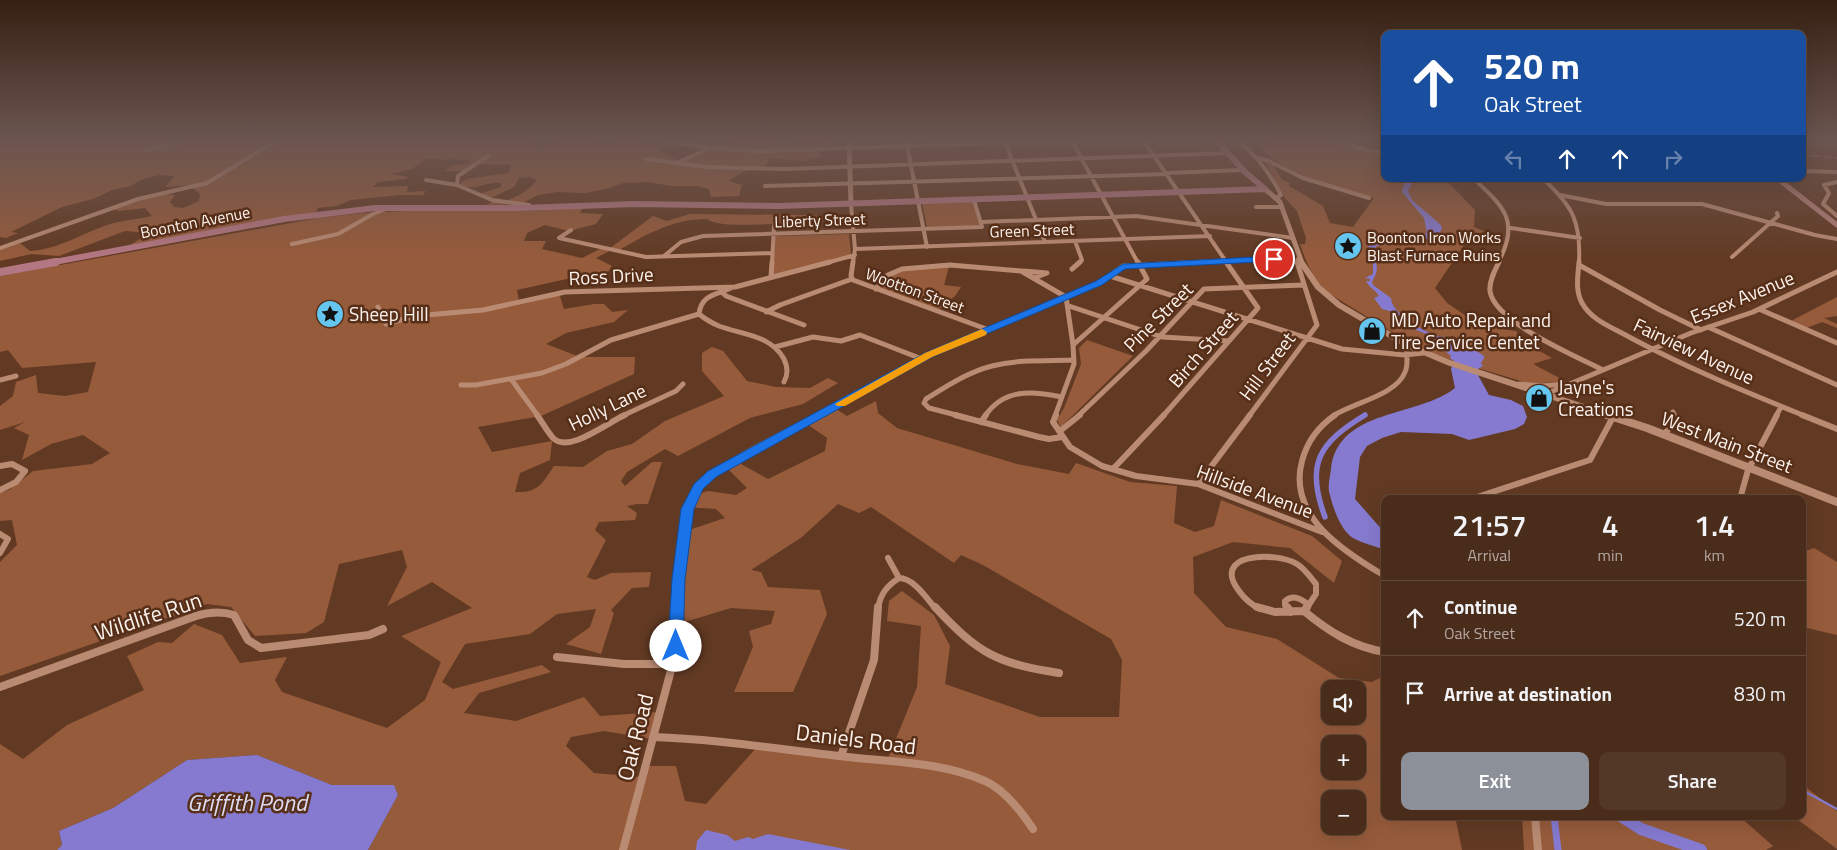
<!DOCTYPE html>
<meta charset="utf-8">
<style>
body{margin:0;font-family:"Titillium Web",sans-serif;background:#543827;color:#f1f3f6;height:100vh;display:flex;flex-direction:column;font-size:19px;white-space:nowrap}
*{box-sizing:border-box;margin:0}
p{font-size:16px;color:#b2a7a2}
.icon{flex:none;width:28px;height:28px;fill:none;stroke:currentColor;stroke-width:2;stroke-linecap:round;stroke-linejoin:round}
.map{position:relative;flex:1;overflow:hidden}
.sheet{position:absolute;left:1381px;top:495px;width:425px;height:325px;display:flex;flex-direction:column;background:#4a2c1a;border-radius:10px;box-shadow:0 5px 20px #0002,0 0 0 1px #614839}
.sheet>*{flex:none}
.guide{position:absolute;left:1381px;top:30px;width:425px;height:152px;border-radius:10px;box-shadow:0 5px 20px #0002,0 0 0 1px #614839;background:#1a4fa0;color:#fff;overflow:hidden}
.fabs{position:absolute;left:1321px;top:680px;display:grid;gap:10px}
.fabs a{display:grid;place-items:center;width:45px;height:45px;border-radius:10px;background:#4a2c1a;box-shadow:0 5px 20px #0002,0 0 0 1px #614839;font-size:25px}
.pin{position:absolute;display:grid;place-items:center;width:42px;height:42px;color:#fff;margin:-21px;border:2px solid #fff;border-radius:50%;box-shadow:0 1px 5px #0007}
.me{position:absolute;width:55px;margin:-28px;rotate:0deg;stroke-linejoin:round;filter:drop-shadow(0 0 4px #0008)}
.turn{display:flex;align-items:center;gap:18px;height:105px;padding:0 20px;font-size:22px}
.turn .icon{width:65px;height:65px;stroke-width:2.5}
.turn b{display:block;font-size:35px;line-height:42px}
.lanes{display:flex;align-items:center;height:48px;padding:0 20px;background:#0003;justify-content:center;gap:25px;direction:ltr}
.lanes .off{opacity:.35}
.eta{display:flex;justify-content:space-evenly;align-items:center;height:85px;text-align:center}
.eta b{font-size:30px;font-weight:600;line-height:35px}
.action{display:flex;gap:10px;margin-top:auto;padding:10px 20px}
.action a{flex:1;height:58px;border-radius:10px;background:#8c9099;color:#fff;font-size:20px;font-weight:600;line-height:58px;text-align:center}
.action a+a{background:#543827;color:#f1f3f6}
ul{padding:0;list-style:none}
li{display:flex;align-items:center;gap:15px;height:75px;padding:0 20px;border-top:1px solid #614839}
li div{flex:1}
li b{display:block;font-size:19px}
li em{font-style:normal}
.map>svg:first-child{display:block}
.green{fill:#965b3b;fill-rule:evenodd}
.water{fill:#857acf}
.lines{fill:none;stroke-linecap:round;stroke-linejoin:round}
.stream{stroke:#857acf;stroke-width:2}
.canal-far2{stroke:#857acf;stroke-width:4.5}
.canal-far1{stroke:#857acf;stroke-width:5.5}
.canal{stroke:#857acf;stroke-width:7}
.river{stroke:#857acf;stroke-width:12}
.minor-far3{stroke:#ba8b73;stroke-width:4}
.minor-far2{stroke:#ba8b73;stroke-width:5}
.minor-far1{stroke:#ba8b73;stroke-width:6}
.minor{stroke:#ba8b73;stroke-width:8}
.tertiary-far2{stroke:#ba8b73;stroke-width:5}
.tertiary-far1{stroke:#ba8b73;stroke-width:6}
.tertiary{stroke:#ba8b73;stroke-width:8}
.secondary{stroke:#b7817b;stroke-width:5}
.primary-far1{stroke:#b37783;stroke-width:6}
.primary{stroke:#b37783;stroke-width:8}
.rail{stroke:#b2998b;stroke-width:1;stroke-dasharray:7 4;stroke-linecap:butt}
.route{fill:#1a73e8;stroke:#114b97}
.slow{fill:#f59e0b}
.labels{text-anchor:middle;stroke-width:5;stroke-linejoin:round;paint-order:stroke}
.far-street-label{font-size:16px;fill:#fcf2ec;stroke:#572f19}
.far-poi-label{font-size:16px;fill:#fcf2ec;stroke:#572f19;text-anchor:start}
.street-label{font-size:19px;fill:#fcf2ec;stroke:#572f19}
.poi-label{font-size:19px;fill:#fcf2ec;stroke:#572f19;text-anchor:start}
.near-street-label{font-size:22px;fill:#fcf2ec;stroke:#572f19}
.near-water-label{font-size:24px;font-style:italic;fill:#dbdaf1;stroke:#572f19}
</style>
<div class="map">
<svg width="1837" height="850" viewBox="0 0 1837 850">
<rect width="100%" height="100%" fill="#623a23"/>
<path class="green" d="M0,140H531L537,148L562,140H593L602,145L620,140H639L642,143L668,146L659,150L680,162L734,140H785L786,142L836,140L820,153L821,157L803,161L771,158L763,169C750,168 739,173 729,181L742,185L739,196L711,197L709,189L698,186H672L647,182L623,183L609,188L586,193L557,192L538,195L521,204L486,205L494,201C508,204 529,191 537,180L529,177L519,178L514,187L489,199L479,194L501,187V183C485,181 475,192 458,185L466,179L508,173L511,165L476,164L466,171H444L451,166L470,163V160C455,158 441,161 427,158L412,169L391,174L408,177L406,179L378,182L373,187L408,186L407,192L426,191L423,195H400L351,200L337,206L318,208L316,212L130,245L150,233L125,231L59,256L31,254L0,261V250L20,243L30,251C60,249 82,233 110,224C124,220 139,219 152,216L145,208L119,211L113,209L150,197L164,194L175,195L170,202L174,207L183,208L199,201L200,194L189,185L165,187L175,176L159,175L140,180L131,186L112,190L93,199L62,207L11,232L18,233L6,238L0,237Z
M1262,140H1326L1352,148L1385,155V179H1445L1475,210L1474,227L1484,231L1477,240L1468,239L1435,288L1447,303L1481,326L1516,331L1519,336L1501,343L1521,352L1532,347L1552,358L1533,364L1565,381L1531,384L1454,361L1415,346L1330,294C1314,281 1306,263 1300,244H1305L1306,238L1297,211L1285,198L1264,160L1271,161L1282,180L1290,183L1289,186L1323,206L1330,223L1353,227L1374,198C1342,192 1279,172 1259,146L1266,144Z
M973,202L980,226L927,227L922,203Z
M583,208L580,213L603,214L596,224L569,231L545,225L527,233L524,241H546L542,249L582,258L602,248L609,249L653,216L667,221L690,214L808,215L823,216L824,220C803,221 720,231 707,219C672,219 645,235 616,252L611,250L596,258L612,266L605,276L588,279L580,276L517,290L519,301L559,293L564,309L594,304H604L612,312L628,310L614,322L566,333L546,344L580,357H635L634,374L541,416L478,427L492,452L552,441L550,460L520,473L515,492C538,493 542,484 554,466L583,467L607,451L632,444L665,421L724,396L702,371V353L712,347L723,351L747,381L776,387L810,388L828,378L838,383L803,404L750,418L678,456L665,449L627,472L621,481L625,486L652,462H662L648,504H637L627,506L637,513L635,520L599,522L595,530L606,540L587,577L595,580L611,573L651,572L649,587L632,588L611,610L614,613L601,654L566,644L590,627L596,609L557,614L530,634L465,644L442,682L453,689L542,665L551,672L479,693L464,713L516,721L584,697L600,716L659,712L652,739L604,731L571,737L566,746L594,773L642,777L646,766H676L685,801L706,804L757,747L887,761L917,687L921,626L887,621L889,601L902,591L934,615L950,646L945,684L1040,717H1119L1122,660L1111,639L983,565L961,555L954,563L871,507L859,513L838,504L802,537L751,570L761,572L768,587L820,590L827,614L793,692H734L753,647L749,631L771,624L775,611L731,608L675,625L680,574L676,553L680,533L725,518L716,509L685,507L686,498L708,491L736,495L747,488L726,467L741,464L768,479L825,451L827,438L804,422L833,407L847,416L876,401L878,413L897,428L1017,464L1069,474L1076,463L1130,482L1177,486L1174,523L1195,532L1214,526L1221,500L1312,536L1342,561L1334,583L1290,548L1233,542L1193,557L1194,593L1226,627L1277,639L1339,678L1372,682L1385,675V816H1455L1462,850H368L398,795L394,785H332L257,755L187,760L113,808L59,831L62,846L57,850H0V744L23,759L67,725L144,690L127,656L158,642L172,643L194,624L222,635L240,663L287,657L275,680L282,692L387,728L425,700L441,662L401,636L472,608L432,582L387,606L407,567L402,550L339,564L324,622L306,633L255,636L231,607L207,604L0,676V562L17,545L12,520L0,521V493L9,490L33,471L92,464L110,453L83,435L51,444L22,460L29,435L14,428L25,422L0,430V406L13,396L16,382L36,375L38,393L65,396L88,392L96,362L22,368L8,350L0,352V276L318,218L365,213L423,210L529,211ZM1330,689H1358V716H1330ZM1330,744H1358V771H1330ZM1330,799H1358V826H1330Z
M849,234L851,255L773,275L775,236Z
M949,266L944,285L961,287L955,296L939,309L880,288L890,275L903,270Z
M1837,297V316L1824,318L1837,324V328L1822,322L1804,329L1789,322Z
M1087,340L1133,356L1061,427L1057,420L1064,408L1081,364L1079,348Z
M1814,548L1837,562V635L1803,627V552Z
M1803,785L1837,811V849L1793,816H1802Z
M1522,816H1739L1773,846L1766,850H1524Z"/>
<path class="water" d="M1402,179H1408L1412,184L1408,191L1412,200L1441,225L1442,229L1434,239L1412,240L1376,246C1371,263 1383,263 1372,282L1373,285L1391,298C1391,313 1424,332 1438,336C1444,337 1451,337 1457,340C1462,342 1480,353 1484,356V358L1481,363L1483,366L1478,369V375L1489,395L1511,400L1523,406L1527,417L1524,424L1515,429L1469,440L1452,434L1401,432L1382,438L1367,446L1360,457L1355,499L1385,533V550C1375,546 1362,543 1353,538C1341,531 1333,508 1330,495C1327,487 1330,477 1331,469C1338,408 1417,418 1455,388L1451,369L1454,361L1450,358L1451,356L1444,350L1432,345L1435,342L1433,337L1407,326L1394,312L1382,309L1374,298L1379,296C1375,289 1369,288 1366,281H1370V279L1365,278L1373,274V260L1368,246L1427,233L1424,218L1402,192L1404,184Z
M257,755L332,785H394L398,795L368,850H57L62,845L59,831L113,808L187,760Z
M706,830L727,835L735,841L748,837L753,839L768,834L850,850H696L697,841Z"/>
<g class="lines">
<path class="stream" d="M1802,790L1837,809"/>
<path class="canal-far2" d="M1363,416L1365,415"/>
<path class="canal-far1" d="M1325,517C1305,464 1319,443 1365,415"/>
<path class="canal" d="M1554,816L1558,850"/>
<path class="river" d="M1621,816L1641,829L1701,850"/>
<path class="minor-far3" d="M660,140L709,148L677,163
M906,140L927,247
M1004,140L1045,242
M1143,140L1227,263
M1237,140C1257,156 1270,172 1281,195L1276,198
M1334,140L1363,149L1385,153
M1072,141L1138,263
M709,148L760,151L1089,140
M147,150L188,140
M778,150L780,144L789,140
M488,156L458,176L457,185L492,200L529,205
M1259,158L1269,161L1303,178L1369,198
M646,159L707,167L786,169L1229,153
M1802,171L1837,172
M1166,173L1242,170
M1474,179C1505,208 1520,221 1498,263
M1543,179C1573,206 1581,222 1579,263
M1632,179H1645
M426,180L457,185
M1837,182L1824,185L1829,193L1823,204L1837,216
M765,186L1167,174
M1560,195L1606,204H1702L1815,235L1837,239
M851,204L855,249L853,263
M1256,207H1282
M981,222L1136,216L1293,238
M1511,228L1580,238
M571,230L559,238L646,257L771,253
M1075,241L1082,260L1079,263
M292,244L338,234L373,214L386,209
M0,248L138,199L207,183L277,140
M855,249L1210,236
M664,256L681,242L703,236L982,227L974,200
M1732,257L1778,216L1777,213
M772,263L774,226
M826,263L855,255
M1175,263L1274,259
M1296,263L1299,257"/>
<path class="minor-far2" d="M853,262L851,276L853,280L989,330
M1499,262C1495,270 1489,281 1490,291C1494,322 1576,356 1603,370
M1579,262C1578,276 1575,290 1582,303C1592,321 1614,328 1631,338C1687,368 1746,392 1805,416
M1579,265L1660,310L1701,330
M1072,269L1080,262
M1023,271L1047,273L1034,278
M1110,276L1342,349L1405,355L1423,353
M771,277L772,262
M731,288C715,295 701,295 699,314C705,319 712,323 719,326C743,335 771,335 784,359C788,368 788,374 784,382
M876,289L888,275L902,269L950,265L1021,271L1066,297L1073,345
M722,292L726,296L804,325
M1069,306L1162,337L1229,341
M378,307L386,324L415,316L483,310L565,292L735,287L830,262
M1759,309L1837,343
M766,312L780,305L852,279
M1708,327L1837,385
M775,347L813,337L841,341L860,335L922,359
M511,379L538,416
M0,380L16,376
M1519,384L1542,386L1564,384
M461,385H476L542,373L566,364L611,340L699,314
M1546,394L1691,333L1753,312L1837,272
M1673,412L1674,416
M622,416L676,391L683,384
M816,416L928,355L1099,283L1123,266L1207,262
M960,416L929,408L924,403L926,399C947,386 968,372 992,366C1019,359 1047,361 1074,360
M985,416C1004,388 1032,391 1062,397
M1055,416L1074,364L1073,345L1147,279L1138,262
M1078,416L1146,351L1204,289L1304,285
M1163,416L1258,308L1226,262
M1249,416L1317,325L1297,262
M1333,416C1352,403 1397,395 1405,372C1409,364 1406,354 1407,345
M1776,416L1781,407"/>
<path class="minor-far1" d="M537,415C542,422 547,431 553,438C569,454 608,422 625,415
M955,415L1039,437L1049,439L1062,437
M1056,415L1053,422L1070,447L1102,466L1136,476L1198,484L1322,532
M1335,415C1319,426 1307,442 1302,461C1287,516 1344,552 1385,576
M1802,415L1837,429
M981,422L986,415
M1060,431L1080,415
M1664,435L1675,420L1674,415
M0,466L12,464L25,471L16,482L0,490
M1113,469L1164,415
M1198,484L1250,415
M1471,499L1590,460L1613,417
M1740,499L1748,470L1777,415
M0,534L8,539L0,553
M888,558L899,578
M899,578C914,578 927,599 936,609
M677,609C678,576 679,515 697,488C712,467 793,429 819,415
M878,609C880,594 887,586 899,578
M1260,609C1252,605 1244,598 1239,591C1210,553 1275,551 1297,564C1305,569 1310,577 1316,584V594L1306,609
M1288,609L1285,605V601C1294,594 1301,599 1309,605"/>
<path class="minor" d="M935,607C979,654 996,663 1059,673
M1257,607L1275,612L1304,611
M1287,607L1291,612
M1304,611C1328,631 1353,647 1385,652
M1304,611L1307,607
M557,657L624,664H672
M0,687L196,616C209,612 221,611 234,615L248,640L261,648L369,635L383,629
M653,737C715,739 777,749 839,756C887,762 940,761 985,781C1005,790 1021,811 1033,829
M841,756L874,660L878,607
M1535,816L1538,850
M623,850L674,659L677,607"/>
<path class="tertiary-far2" d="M849,140L851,204
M1265,189L1280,202L1302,263"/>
<path class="tertiary-far1" d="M1301,262L1318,287L1339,305L1407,345L1450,363L1611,416"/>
<path class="tertiary" d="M1607,415L1647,428L1837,502"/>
<path class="secondary" d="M1778,179L1837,225"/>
<path class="primary-far1" d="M1216,140L1245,172L1265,189
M49,263L284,219L375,208H521L634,204L779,206L1265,189"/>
<path class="primary" d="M0,272L56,262"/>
<path class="rail" d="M1353,140L1385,146
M1802,155L1837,158"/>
</g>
<linearGradient id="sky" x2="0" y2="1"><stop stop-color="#362013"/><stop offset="0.54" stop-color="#6b5550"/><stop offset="1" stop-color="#6b5550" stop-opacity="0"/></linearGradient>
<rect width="1837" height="259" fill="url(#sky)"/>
<path class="route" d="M1274,256L1278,259L1277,261L1125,269L1102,285L932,357L716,477L703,489L694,509L685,579L683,646L681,650L676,651L670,650L668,646L672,579L681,509L694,484L708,471L925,353L1096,281L1123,264Z"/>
<path class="slow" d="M982,329L987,332L986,335L932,357L845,406H837L835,404L925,353Z"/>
<defs>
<g id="sight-disc" transform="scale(1.4375)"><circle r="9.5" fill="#64c5ee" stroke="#572f19"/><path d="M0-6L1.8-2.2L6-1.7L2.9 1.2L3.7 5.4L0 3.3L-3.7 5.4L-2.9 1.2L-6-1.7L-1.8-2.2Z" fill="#111"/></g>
<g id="shop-disc" transform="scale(1.4375)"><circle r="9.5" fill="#64c5ee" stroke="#572f19"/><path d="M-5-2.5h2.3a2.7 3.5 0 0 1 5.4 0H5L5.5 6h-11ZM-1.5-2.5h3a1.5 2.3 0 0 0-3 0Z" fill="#111"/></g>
</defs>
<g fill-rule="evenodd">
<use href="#sight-disc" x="1348" y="246"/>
<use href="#sight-disc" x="330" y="314"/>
<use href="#shop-disc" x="1372" y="331"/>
<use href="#shop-disc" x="1539" y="398"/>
</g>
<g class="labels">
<g class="far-street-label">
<text transform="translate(820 220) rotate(-2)" y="6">Liberty Street</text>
<text transform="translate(195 222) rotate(-11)" y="6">Boonton Avenue</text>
<text transform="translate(1032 230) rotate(-2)" y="6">Green Street</text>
<text transform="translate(915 290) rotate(20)" y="6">Wootton Street</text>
</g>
<g class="far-poi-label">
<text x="1367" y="243">Boonton Iron Works<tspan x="1367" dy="18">Blast Furnace Ruins</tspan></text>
</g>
<g class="street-label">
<text transform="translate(611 276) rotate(-3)" y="7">Ross Drive</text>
<text transform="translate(1742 297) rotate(-22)" y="7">Essex Avenue</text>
<text transform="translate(1158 317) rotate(-45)" y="7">Pine Street</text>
<text transform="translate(1203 349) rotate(-49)" y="7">Birch Street</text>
<text transform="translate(1694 351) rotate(25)" y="7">Fairview Avenue</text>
<text transform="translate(1267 366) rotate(-53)" y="7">Hill Street</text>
<text transform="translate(607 407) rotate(-26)" y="7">Holly Lane</text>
<text transform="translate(1727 442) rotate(21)" y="7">West Main Street</text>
<text transform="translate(1255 491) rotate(20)" y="7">Hillside Avenue</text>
</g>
<g class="poi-label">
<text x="349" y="321">Sheep Hill</text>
<text x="1391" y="327">MD Auto Repair and<tspan x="1391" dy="22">Tire Service Centet</tspan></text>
<text x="1558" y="394">Jayne's<tspan x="1558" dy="22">Creations</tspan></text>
</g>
<g class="near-street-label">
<text transform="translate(148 616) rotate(-18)" y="8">Wildlife Run</text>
<text transform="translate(635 737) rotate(-76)" y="8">Oak Road</text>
<text transform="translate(856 739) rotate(7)" y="8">Daniels Road</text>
</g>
<g class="near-water-label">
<text x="247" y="811">Griffith Pond</text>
</g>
</g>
</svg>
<div class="fabs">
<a><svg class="icon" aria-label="sound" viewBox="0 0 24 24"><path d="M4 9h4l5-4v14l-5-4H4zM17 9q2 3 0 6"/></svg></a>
<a>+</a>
<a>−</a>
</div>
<div class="pin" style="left:1274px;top:259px;background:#d93025"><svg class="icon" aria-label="arrive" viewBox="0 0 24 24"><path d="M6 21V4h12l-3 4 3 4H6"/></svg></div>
<svg class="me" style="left:676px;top:646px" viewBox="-20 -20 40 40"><circle r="19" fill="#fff"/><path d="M0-13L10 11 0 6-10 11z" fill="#1a73e8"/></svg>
<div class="guide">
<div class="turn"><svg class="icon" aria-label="ahead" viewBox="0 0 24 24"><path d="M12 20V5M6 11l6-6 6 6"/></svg><div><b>520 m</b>Oak Street</div></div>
<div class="lanes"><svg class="icon off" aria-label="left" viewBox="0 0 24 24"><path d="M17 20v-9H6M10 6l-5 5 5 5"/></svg><svg class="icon" aria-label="ahead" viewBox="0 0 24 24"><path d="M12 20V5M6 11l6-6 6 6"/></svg><svg class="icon" aria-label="ahead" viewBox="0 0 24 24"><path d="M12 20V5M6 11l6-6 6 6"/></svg><svg class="icon off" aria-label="right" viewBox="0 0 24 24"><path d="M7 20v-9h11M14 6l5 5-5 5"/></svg></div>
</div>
<section class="sheet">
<div class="eta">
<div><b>21:57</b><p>Arrival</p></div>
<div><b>4</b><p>min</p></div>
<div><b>1.4</b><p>km</p></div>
</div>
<ul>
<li><svg class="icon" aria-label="ahead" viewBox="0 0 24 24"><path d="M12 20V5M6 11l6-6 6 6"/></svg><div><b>Continue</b><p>Oak Street</p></div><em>520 m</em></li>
<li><svg class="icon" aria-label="arrive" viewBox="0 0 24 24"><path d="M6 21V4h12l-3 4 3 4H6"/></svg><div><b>Arrive at destination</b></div><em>830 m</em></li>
</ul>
<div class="action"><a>Exit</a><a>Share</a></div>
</section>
</div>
